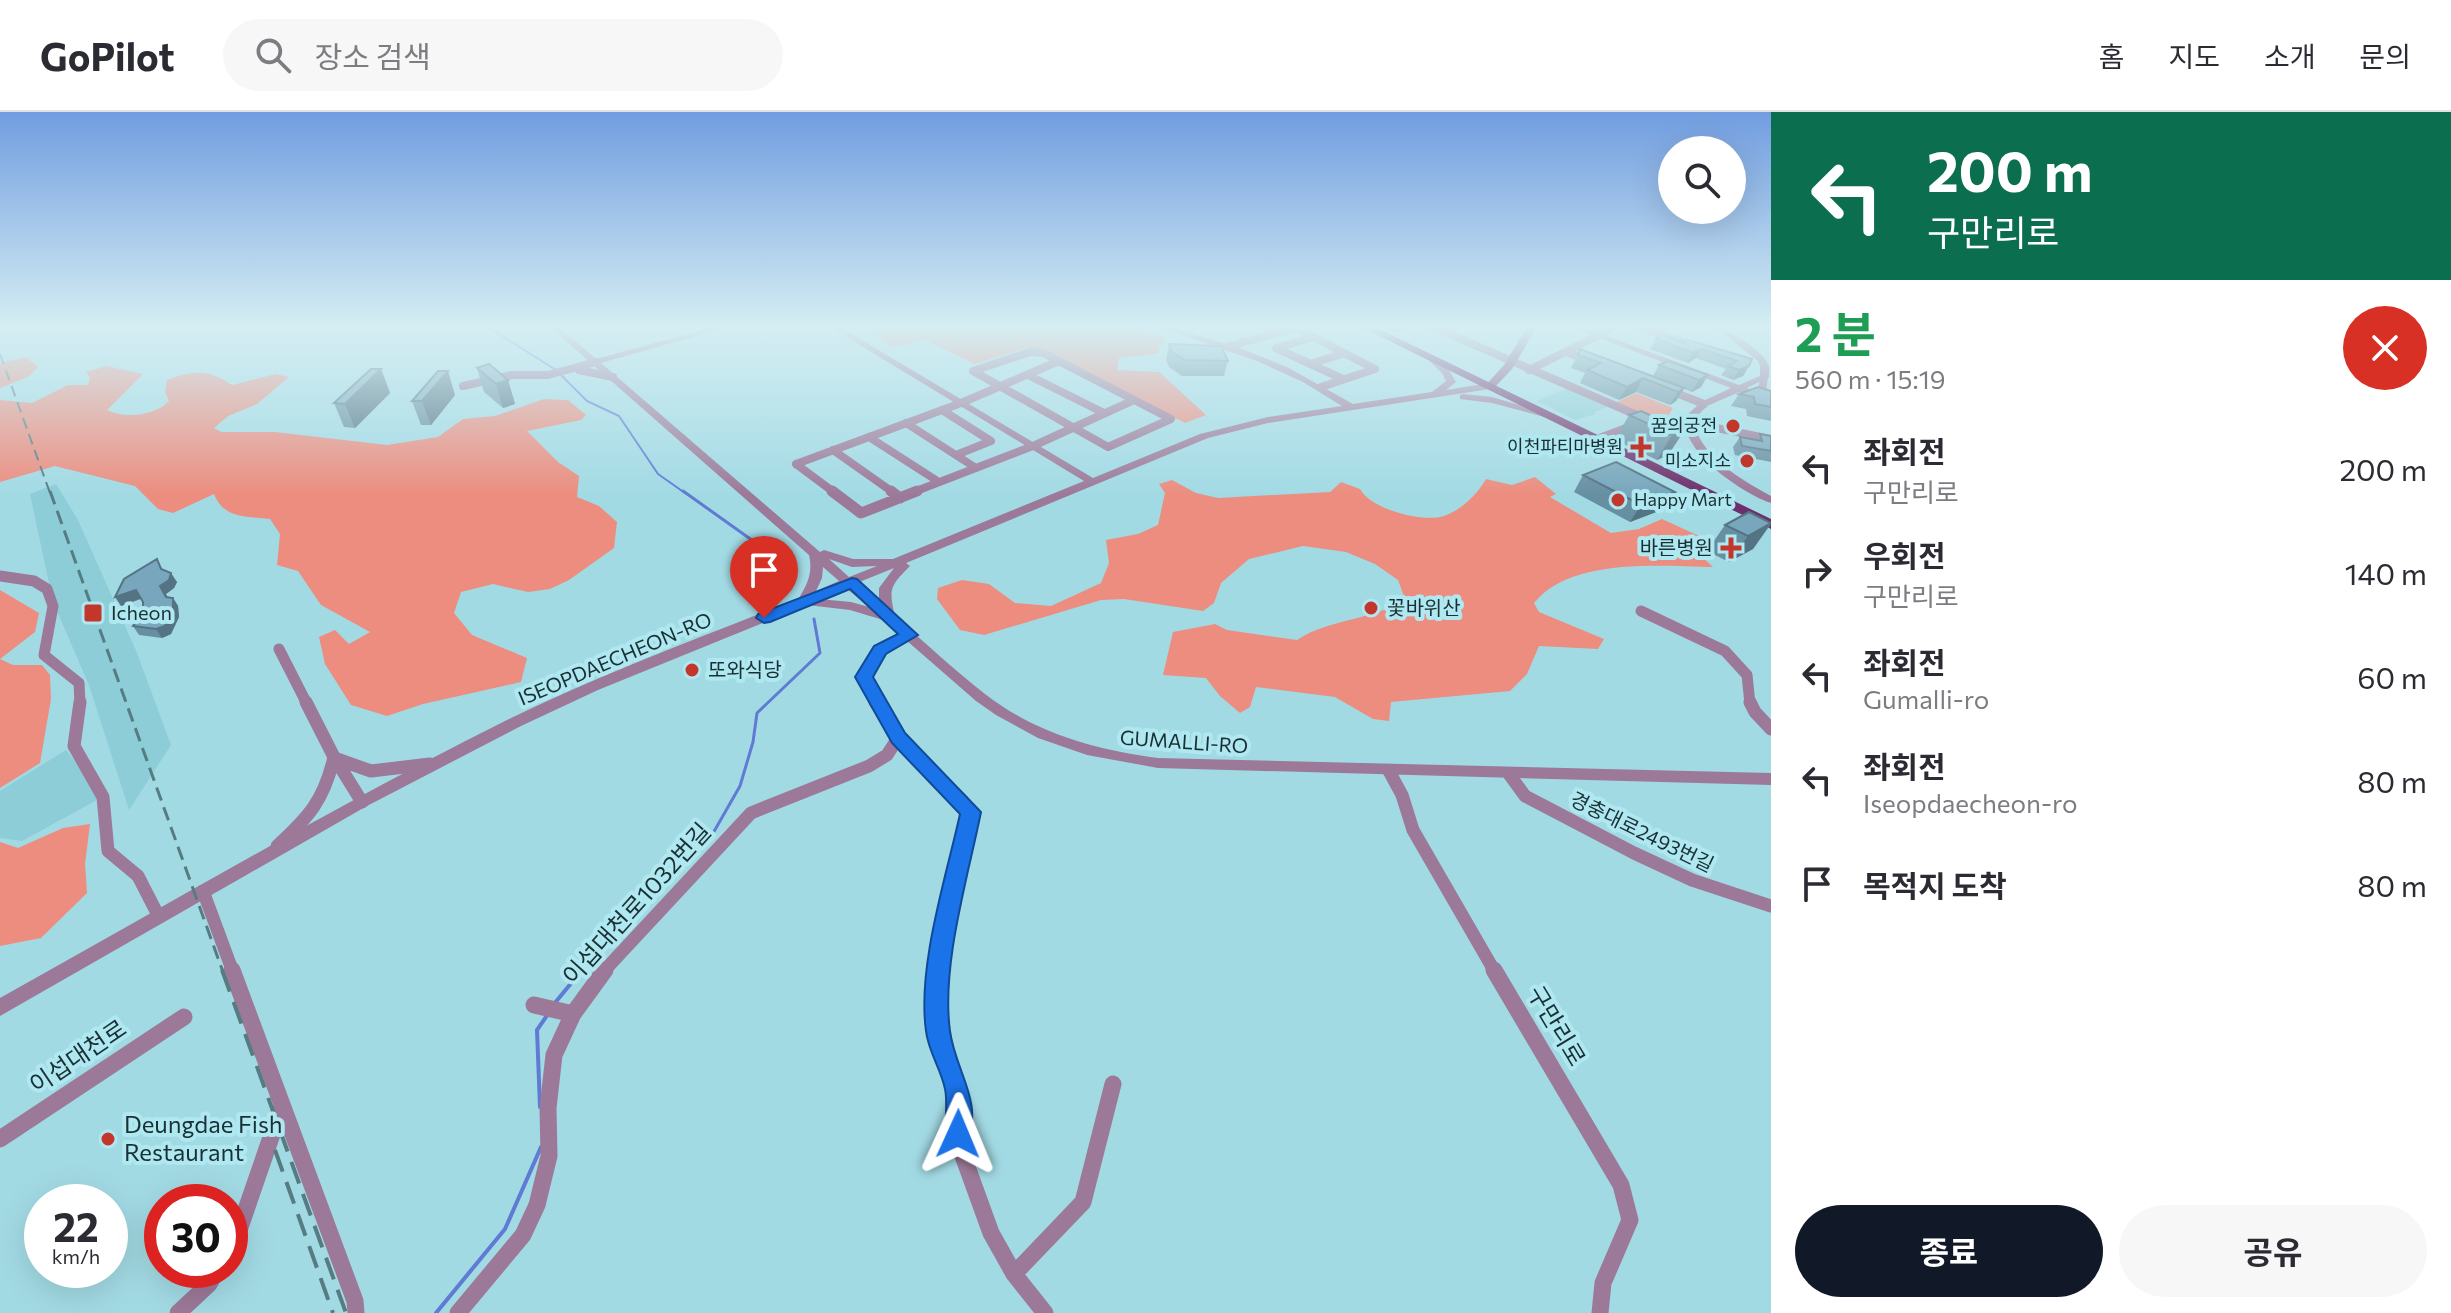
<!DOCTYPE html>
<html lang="ko">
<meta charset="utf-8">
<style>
body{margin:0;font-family:Commissioner,"Noto Sans KR",sans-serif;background:#f7f7f7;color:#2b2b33;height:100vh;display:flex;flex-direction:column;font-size:30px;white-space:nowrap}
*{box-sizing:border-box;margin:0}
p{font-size:26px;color:#7c7c81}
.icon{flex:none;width:44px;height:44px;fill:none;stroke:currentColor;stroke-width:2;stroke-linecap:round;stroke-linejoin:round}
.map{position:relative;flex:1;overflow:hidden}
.sheet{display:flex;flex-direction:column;background:#fff;width:680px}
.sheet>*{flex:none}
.banner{background:#0b6e4f;color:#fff;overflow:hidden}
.fabs{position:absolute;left:1658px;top:24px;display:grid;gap:16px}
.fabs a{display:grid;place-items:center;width:88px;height:88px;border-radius:50%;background:#fff;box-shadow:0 8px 32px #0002;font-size:40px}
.speed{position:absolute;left:24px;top:1072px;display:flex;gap:16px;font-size:40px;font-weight:700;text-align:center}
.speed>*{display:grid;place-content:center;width:104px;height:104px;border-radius:50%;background:#fff;box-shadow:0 8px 32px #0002;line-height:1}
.speed small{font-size:20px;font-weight:400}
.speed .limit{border:12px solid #d22;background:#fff;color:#111}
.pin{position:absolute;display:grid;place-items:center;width:68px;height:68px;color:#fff;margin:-82px -34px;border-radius:50% 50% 50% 0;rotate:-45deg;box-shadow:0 0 8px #0007}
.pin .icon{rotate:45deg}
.me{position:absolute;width:88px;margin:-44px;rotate:1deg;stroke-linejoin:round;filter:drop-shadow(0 0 6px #0008)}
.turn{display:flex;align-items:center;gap:28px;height:168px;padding:0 24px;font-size:36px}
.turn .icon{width:104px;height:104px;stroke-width:2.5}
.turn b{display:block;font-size:56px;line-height:68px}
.round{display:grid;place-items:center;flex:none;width:84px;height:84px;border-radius:42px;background:#f7f7f7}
.summary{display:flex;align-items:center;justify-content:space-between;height:136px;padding:0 24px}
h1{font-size:48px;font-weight:700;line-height:60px;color:#1e9e55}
.primary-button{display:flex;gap:16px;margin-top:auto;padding:16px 24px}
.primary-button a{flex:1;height:92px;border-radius:48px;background:#111827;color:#fff;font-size:32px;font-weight:700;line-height:92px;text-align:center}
.primary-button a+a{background:#f7f7f7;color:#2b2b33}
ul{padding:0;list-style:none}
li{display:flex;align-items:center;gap:24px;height:104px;padding:0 24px}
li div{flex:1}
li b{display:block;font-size:30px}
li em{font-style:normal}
header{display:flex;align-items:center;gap:48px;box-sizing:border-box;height:112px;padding:0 40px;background:#fff;border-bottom:2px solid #e1e1e2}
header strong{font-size:38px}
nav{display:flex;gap:44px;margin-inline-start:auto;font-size:28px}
.search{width:560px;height:72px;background:#f7f7f7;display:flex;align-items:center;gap:20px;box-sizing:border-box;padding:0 28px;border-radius:44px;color:#7c7c81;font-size:30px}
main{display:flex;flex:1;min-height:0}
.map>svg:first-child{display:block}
.built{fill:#8ccdd8}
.green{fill:#ec8d7f}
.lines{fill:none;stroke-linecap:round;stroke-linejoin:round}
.stream-far2{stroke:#5f7bd4;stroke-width:2}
.stream-far1{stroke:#5f7bd4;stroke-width:3}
.stream{stroke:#5f7bd4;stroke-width:4}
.minor-far3{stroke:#9c7999;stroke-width:8}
.minor-far2{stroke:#9c7999;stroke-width:11}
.minor-far1{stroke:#9c7999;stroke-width:13}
.minor{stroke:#9c7999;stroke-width:17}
.tertiary{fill:#9c7999;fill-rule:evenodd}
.secondary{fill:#814f7e;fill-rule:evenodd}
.primary{fill:#6d2f6b;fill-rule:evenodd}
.rail-far2{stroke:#567c82;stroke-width:2;stroke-dasharray:11 6;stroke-linecap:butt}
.rail-far1{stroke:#567c82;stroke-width:3;stroke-dasharray:14 7;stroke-linecap:butt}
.rail{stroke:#567c82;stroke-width:4;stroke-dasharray:23 11;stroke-linecap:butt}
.wall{fill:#678fa2}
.shaded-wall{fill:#547484}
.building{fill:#78a6bc;stroke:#547484;stroke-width:2}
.route{fill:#1a73e8;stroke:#114b97;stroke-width:2}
.poi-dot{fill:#c3362b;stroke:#afe8f1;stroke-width:3}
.labels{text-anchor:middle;stroke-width:8;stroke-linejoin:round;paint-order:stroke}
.far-poi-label{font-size:18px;fill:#1a3034;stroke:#afe8f1;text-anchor:end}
.poi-label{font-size:20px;fill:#1a3034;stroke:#afe8f1;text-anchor:start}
.street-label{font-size:20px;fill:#1a3034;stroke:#afe8f1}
.near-street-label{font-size:24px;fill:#1a3034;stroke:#afe8f1}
.near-poi-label{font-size:24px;fill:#1a3034;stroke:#afe8f1;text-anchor:start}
</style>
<header>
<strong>GoPilot</strong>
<div class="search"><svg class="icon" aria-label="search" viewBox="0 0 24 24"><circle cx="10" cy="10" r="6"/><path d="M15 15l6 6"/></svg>장소 검색</div>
<nav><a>홈</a><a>지도</a><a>소개</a><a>문의</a></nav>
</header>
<main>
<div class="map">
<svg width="1771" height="1201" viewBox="0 0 1771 1201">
<rect width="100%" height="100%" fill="#a2dae4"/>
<path class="built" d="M1568,276L1610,294L1594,300L1596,302L1575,308L1537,289Z
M56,372L78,408L137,541L171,633L129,698L89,573L53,490L30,382Z
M66,638L98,679L97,688L22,729L0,726V679Z"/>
<path class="green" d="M864,215H1129L1166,226L1158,237L1160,240L1155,242L1119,246L1117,258L1159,260L1206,303L1185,311L1049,241L1023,237L975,252L925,228L892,235Z
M26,245L38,255L28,265L0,276V251Z
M106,254L143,262L107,298C124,307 155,304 169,289L165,280L167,268C192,258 209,257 232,273L276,262L289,265L257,292L228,304L214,316L221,320H275L387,333L438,325L463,307L495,304L544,287L568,288L586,303L581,308L527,319L558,350L579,364L577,385L599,394L617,410L614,436L569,468L550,477L528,480L493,472L461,480L454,501L472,523L527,546L521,570L423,592L387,604L351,593L325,552L319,525L335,518L349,532L370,520L321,493L298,459L277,453L280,422L270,407C246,404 224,407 214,382L173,401L158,397L135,374L55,354L0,370V288L32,291L68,273H88L90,266L86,260Z
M1636,281L1673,296L1664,311L1615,291Z
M1535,365L1556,382L1550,385L1611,421L1639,417L1662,407L1699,424L1688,432L1713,455C1660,454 1571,445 1534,491L1539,500L1604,527L1598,537L1539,534L1527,562L1510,579L1391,590L1389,609L1373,607L1335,585L1256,575L1250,595L1240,601L1220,584L1206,566L1163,563L1173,520L1215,512L1227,518L1297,528C1330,506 1373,509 1405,487L1398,468L1375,452L1346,440L1303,434L1249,447L1221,471L1214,491L1203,499L1124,487L1101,488L984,523L960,518L937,487L938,476L962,468L989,472L1015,491L1051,494L1101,471L1109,451L1106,428L1138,422L1158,413L1165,381L1159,372L1172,368L1196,381L1218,386L1330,380L1341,370L1360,377C1370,397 1423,411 1444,404C1461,398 1477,383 1486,367L1512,373Z
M0,478L39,501L35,520L0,547Z
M0,547L13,553H42L50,563L51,587L40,651L0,676Z
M90,712L85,752L87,781L41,826L0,834V730L18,736L63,716Z"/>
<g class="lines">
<path class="stream-far2" d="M488,215L556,258
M561,263L587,289L619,304L658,362L685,381"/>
<path class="stream-far1" d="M683,379L756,431L793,472
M580,860L712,723L740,674L753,630L757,601L820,541L814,507"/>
<path class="stream" d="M554,892L582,858
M540,995L537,918L548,902
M436,1201L505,1117L541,1035"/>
<path class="minor-far3" d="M1433,215L1646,307
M1639,215L1697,235
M1314,225L1276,236L1343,267
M1229,234L1296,216L1375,257L1321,275
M1030,240L1043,241L1171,307L1108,335L973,259Z
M1566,240L1589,248
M1310,252L1345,241
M579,258L613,265
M1529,258L1615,215
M1028,263L1104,301
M1764,265L1762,279L1771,285
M463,274L512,263H548L596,250
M1666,277L1704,292
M942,298L991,329L956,343
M1687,310L1771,327
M906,311L976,356
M869,325L939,370
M1602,325L1634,313
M833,338L894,381
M796,352L835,381
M796,352L961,291L1059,249
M911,381L1033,334L1134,288"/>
<path class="minor-far2" d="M832,379L861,401L917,379
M891,379L900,386
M0,464L34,469L47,477L53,494L44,543L79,571L80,592
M1641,499L1725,539L1747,563L1750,592
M279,537L307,592
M876,592L864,565L880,538L910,523"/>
<path class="minor-far1" d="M80,590L74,634L103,685L108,739L138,764L159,805
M306,590L334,645L362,690
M875,590L908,638L962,688L971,700L937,860
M1750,590L1755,600L1771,617
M337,647L371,659L430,652
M1389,659L1402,683L1413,718L1495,860
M1509,662L1525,684L1634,741L1692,768L1771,794
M277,734C309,705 324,688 334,645
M203,779L233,860
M603,860L751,701L869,654L887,643L898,626"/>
<path class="minor" d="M232,858L355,1189L356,1201
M937,858L938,920L958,978L961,1011L958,1030L991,1121L1014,1162L1045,1201
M1494,858L1621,1073L1630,1108L1603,1171L1600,1201
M534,893L569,901
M0,1027L184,905
M230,1136L237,1124L280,999
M1014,1162L1083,1090L1113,972
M178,1201L209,1172L217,1158
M458,1201L523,1123L537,1093L549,1044L548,996L554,943L573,902L605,858"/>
<path class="tertiary" d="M550,215H559L596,247L714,215H728L601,251L820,440L824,438L853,447H893L1084,369L830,215H840L1093,366L1200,322L1268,305L1342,294L1303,270L1257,249L1158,215H1171L1240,236L1287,255L1353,292L1432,280L1446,269L1442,261L1428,248L1436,246L1449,258L1456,270L1446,278L1490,271L1495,274L1490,277L1268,311L1208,326L906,451L910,454C889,475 889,477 895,505C925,530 954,558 985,582C1035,621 1096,638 1158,646L1771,661V673L1158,656L1087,643L1038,626L996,603L976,589L883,508L850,498L807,493L598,578L521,614L367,694L0,904V886C169,792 336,693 509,607C603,561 702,525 799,486C808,471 813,460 809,443ZM829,447L852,455L877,454L849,465ZM823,455L839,469L816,479L822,466ZM894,456L879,476V490L857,471ZM846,476L869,495L851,490L819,487Z
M1570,215H1582L1739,273L1760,264V254L1758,249L1715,215C1726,215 1764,240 1768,252C1770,256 1769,261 1769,265L1747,276L1771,285V291L1739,280L1707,294L1693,308C1700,344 1740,367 1771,384V391C1742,381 1680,339 1685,305L1701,290L1731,276Z
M1463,282L1492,285L1553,303L1548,306L1492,291L1460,287V283Z"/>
<path class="secondary" d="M1527,215H1537L1512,257L1494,276H1486L1485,274L1504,253Z"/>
<path class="primary" d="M1361,215H1375L1771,407V417Z"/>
<path class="rail-far2" d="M0,242L50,381"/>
<path class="rail-far1" d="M50,379L223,860"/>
<path class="rail" d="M222,858L346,1201
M275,1038L333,1201"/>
</g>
<path class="wall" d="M1385,215H1415L1395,221L1385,216Z
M1656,227L1684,231L1752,247L1743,264L1733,268L1721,263L1726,257L1696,246L1688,251L1650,237Z
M1169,232L1228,249L1224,264H1182L1169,255L1166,248Z
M1580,237L1653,264L1659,253L1708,263L1701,275L1692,280L1684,277L1676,289L1670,293L1636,280L1619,288L1580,271L1585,261L1571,256Z
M477,256L508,268L515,292L503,296L484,280Z
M381,257L390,281L355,316L344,315L334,291Z
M1771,279V309L1747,304L1746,297L1731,294L1739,282Z
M455,283L431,313H421L412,289Z
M1629,303L1684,319L1668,343L1657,348L1615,328Z
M1760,322L1771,324V350L1735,343L1733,335L1740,325L1756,328Z
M1583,363L1664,397L1630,410L1574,380Z
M1771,410V412L1753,437L1729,450L1707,439L1725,413Z
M157,447L163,458L177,470L174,476L166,482L167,485L173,486L178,494L179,505L171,522L162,526L139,523L133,514L143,499V490L141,487L121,494Z"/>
<path class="shaded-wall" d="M1398,215H1415L1395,221Z
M1702,237L1696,246L1688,251L1693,241Z
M1749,254L1743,264L1733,268L1739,258Z
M381,257L390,281L355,316L345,292Z
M448,259L455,283L431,313L422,289Z
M1708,263L1701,275L1692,280L1699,268Z
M1643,266L1636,280L1619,288L1627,275Z
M508,268L515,292L503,296L496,272Z
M1684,276L1676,289L1670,293L1678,280Z
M1684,319L1668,343L1657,348L1672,323Z
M1675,380L1664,397L1630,410L1641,393Z
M1771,411L1753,437L1729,450L1748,424Z
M171,461L177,470L174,476L166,482L172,494L160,474Z
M136,478L142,486L121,494L115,485Z
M173,486L178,494L179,505L171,522L162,526L156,517Z"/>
<path class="building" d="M1663,223L1684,231L1688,228L1752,247L1749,254L1739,258L1728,254L1737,249L1702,237L1693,241L1656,227Z
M1169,232L1221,234L1228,249L1185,248L1172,240Z
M1580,237L1684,276L1678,280L1643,266L1627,275L1587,258L1601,251L1578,243Z
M1668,249L1708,263L1699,268L1659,253Z
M489,252L508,268L496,272L477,256Z
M371,257H381L345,292L334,291Z
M438,259H448L422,289H412Z
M1758,275L1771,279V295L1755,292L1754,285L1739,282Z
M1641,299L1684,319L1672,323L1629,303Z
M1760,322L1771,324V339L1742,334L1740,325L1762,329Z
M1616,350L1675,380L1641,393L1583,363Z
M1749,400L1771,411L1748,424L1725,413Z
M157,447L161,457L171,461L169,468L160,474L166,485L173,486V497L165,514L156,517L133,514L143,499V490L136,478L115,485L124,467Z"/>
<linearGradient id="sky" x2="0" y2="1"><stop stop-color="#719de0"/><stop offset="0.56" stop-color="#d5eef3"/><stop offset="1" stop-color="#d5eef3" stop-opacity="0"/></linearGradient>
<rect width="1771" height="383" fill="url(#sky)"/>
<path class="route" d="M852,466L857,467L918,523L886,542L873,565L905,621L981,700C968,765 941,853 950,919C955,959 984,989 967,1031L958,1035L948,1031C942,1015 949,995 945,977C941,957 928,939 926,919C917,854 946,766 960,702L892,631L855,565L874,534L898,522L850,477L770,510L764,511L756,506L758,502Z"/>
<g class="poi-dot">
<circle cx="1733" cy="314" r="8"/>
<path d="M1637 323h8v8h8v8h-8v8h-8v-8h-8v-8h8z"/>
<circle cx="1747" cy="349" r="8"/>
<circle cx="1618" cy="388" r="8"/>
<path d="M1727 424h8v8h8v8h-8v8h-8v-8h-8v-8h8z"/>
<circle cx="1371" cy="496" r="8"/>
<rect x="83" y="491" width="20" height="20" rx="4"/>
<circle cx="692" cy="558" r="8"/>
<circle cx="108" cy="1027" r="8"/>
</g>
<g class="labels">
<g class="far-poi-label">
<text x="1717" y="320">꿈의궁전</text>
<text x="1623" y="341">이천파티마병원</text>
<text x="1731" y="355">미소지소</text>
<text x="1634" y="394" text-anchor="start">Happy Mart</text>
</g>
<g class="poi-label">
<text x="1713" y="443" text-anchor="end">바른병원</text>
<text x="1387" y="503">꽃바위산</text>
<text x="111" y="508">Icheon</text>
<text x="708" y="565">또와식당</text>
</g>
<g class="street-label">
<text transform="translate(615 547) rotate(-23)" y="7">ISEOPDAECHEON-RO</text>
<text transform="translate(1184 630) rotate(4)" y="7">GUMALLI-RO</text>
<text transform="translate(1642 720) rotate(26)" y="7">경충대로2493번길</text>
</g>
<g class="near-street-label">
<text transform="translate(637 792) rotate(-48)" y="8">이섭대천로1032번길</text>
<text transform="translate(1556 914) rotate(59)" y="8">구만리로</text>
<text transform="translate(78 945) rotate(-34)" y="8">이섭대천로</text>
</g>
<g class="near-poi-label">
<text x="124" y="1021">Deungdae Fish<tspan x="124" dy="28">Restaurant</tspan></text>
</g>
</g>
</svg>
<div class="fabs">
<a><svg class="icon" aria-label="search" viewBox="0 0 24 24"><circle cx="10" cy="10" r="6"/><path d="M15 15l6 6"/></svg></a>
</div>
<div class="speed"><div>22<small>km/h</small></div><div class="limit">30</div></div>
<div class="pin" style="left:764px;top:506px;background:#d93025"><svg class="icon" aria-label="arrive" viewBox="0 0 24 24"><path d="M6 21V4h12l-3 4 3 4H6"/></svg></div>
<svg class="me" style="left:958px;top:1022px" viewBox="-20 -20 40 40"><path d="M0-17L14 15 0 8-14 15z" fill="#1a73e8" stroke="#fff" stroke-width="4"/></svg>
</div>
<section class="sheet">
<div class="banner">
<div class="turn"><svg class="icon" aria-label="left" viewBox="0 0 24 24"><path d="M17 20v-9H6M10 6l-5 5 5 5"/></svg><div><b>200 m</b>구만리로</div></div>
</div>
<div class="summary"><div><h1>2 분</h1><p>560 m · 15:19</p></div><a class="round" style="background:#d93025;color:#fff"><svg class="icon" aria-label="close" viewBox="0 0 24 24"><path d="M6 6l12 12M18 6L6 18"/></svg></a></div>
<ul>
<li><svg class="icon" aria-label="left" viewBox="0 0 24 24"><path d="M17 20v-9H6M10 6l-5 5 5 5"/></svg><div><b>좌회전</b><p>구만리로</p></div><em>200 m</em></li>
<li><svg class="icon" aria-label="right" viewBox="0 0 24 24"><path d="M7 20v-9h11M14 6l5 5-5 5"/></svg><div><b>우회전</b><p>구만리로</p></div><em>140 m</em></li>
<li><svg class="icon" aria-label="left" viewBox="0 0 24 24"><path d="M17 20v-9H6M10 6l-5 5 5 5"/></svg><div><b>좌회전</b><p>Gumalli-ro</p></div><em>60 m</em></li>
<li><svg class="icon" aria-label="left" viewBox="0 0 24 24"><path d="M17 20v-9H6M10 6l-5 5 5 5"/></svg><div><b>좌회전</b><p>Iseopdaecheon-ro</p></div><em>80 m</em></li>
<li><svg class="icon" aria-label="arrive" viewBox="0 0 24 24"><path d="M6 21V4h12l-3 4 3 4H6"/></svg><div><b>목적지 도착</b></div><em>80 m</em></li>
</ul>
<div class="primary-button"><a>종료</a><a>공유</a></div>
</section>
</main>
